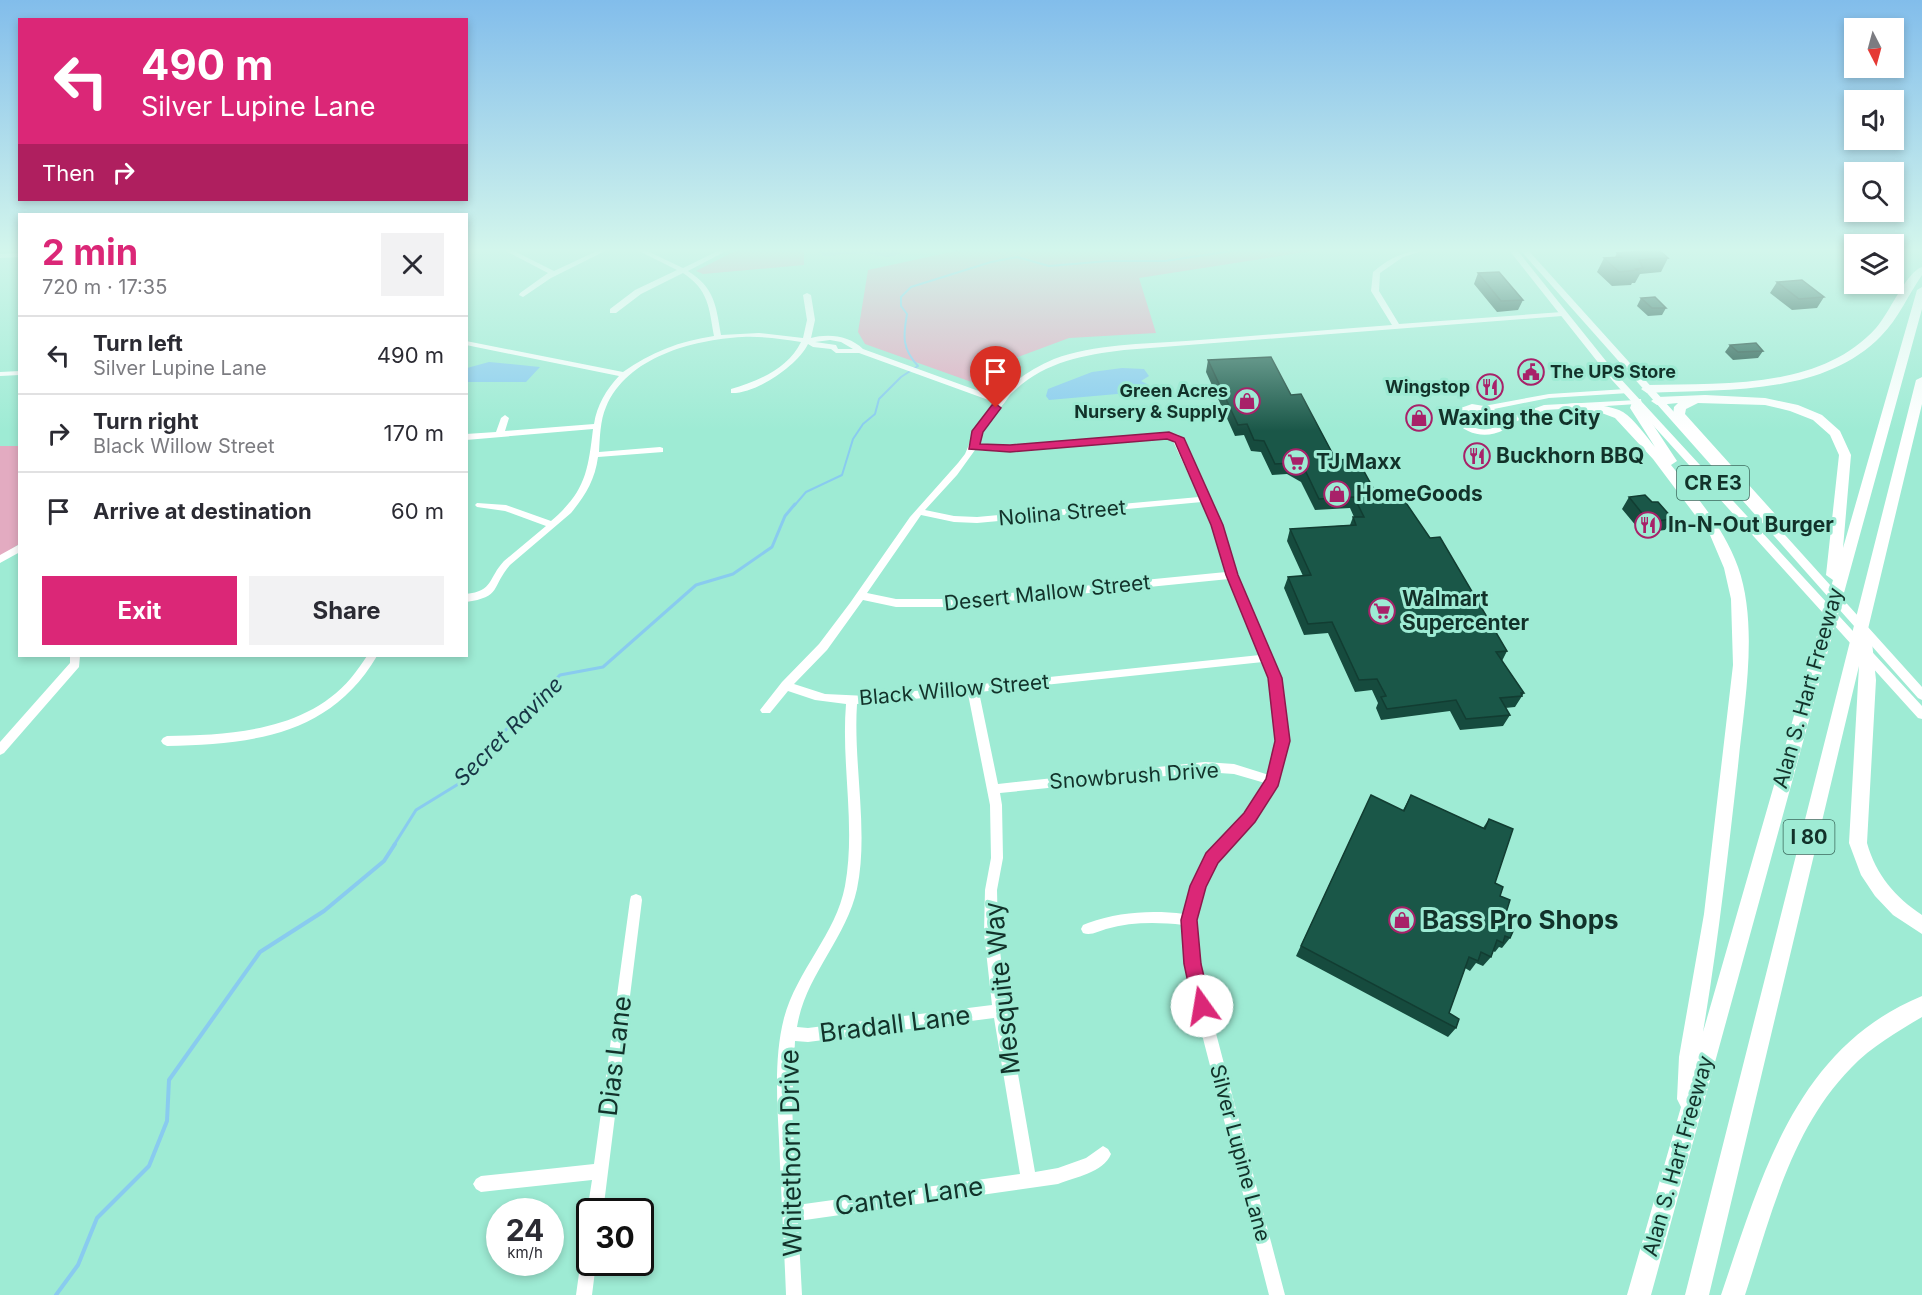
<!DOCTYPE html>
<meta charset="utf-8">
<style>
body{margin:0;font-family:Inter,sans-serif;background:#f2f2f3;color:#2b2b33;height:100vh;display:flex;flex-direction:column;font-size:22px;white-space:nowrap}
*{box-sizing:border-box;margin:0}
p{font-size:20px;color:#7c7c81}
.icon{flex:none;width:33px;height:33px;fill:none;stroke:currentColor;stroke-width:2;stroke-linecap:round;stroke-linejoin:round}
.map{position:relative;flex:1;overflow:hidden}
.drawer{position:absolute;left:18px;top:213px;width:450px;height:444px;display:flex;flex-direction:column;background:#fff;border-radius:0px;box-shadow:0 3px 9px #0003}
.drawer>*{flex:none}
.top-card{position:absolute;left:18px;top:18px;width:450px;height:183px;border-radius:0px;box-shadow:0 3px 9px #0003;background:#db2777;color:#fff;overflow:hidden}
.needle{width:39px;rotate:174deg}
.fabs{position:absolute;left:1844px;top:18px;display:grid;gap:12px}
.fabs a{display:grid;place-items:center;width:60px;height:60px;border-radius:0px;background:#fff;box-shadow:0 3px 9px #0003;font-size:30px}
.speed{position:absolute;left:486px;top:1198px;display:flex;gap:12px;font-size:30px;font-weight:700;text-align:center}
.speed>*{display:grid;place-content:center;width:78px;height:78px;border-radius:50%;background:#fff;box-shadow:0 3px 9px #0003;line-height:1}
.speed small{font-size:15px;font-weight:400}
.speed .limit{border:3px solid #111;border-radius:9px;background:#fff;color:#111}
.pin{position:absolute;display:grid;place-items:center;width:51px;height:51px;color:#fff;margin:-62px -26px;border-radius:50% 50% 50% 0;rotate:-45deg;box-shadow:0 0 6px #0007}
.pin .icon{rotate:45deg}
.me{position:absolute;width:66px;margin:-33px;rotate:347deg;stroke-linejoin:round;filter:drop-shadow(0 0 4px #0008)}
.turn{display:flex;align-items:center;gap:21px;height:126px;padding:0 24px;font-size:27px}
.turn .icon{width:78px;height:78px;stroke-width:2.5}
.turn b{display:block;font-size:42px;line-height:51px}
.then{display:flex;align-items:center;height:57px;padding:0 24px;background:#0003;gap:12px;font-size:22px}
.round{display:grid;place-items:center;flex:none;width:63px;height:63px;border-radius:0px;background:#f2f2f3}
.headline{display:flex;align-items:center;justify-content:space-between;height:102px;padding:0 24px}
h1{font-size:36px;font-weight:700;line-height:45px;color:#db2777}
.action{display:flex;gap:12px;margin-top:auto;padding:12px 24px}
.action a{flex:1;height:69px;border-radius:0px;background:#db2777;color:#fff;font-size:24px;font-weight:700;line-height:69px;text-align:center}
.action a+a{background:#f2f2f3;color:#2b2b33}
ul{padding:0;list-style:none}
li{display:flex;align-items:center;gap:18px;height:78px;padding:0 24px;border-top:2px solid #e1e1e2}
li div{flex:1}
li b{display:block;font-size:22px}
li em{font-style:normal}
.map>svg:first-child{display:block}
.green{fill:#e3abc1}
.water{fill:#89cbef}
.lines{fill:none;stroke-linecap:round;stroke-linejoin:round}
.stream-far2{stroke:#89cbef;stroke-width:2}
.stream-far1{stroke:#89cbef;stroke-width:3}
.stream{stroke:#89cbef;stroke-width:4}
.minor{fill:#fff;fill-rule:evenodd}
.major{fill:#fff;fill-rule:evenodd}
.highway{fill:#fff;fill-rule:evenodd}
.wall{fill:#164b3e}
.building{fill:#1a5748;stroke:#123d32;stroke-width:1.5}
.route{fill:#db2777;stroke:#8e194d;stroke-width:1.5}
.labels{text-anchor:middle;stroke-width:6;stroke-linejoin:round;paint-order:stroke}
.far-poi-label{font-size:18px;font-weight:bold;fill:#12322a;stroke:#9eebd4;text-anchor:end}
.shield{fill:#9eebd4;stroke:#3c6a5d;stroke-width:1.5}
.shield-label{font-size:20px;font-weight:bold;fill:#12322a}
.poi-label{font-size:21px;font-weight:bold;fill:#12322a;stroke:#9eebd4;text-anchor:start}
.street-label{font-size:21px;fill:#12322a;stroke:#9eebd4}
.water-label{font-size:22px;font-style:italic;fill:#163444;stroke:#9eebd4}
.near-poi-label{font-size:26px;font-weight:bold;fill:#12322a;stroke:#9eebd4;text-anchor:start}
.near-street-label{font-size:26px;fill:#12322a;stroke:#9eebd4}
</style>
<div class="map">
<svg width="1922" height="1295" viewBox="0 0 1922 1295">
<rect width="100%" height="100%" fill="#9eebd4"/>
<path class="green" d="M737,250H804V265L703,274L696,271Z
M960,250H1318L1139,278L1156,333L1069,338L1015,358L994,390L865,344L858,332L868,270Z
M0,446H19V544L0,557Z"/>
<path class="water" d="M816,250H901L900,254L887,257L865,253L823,256Z
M489,362L540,367L526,382H467V368Z
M1122,368L1144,369L1149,376L1141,381L1149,385L1151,391L1049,400L1046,396L1048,389L1092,372Z"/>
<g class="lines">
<path class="stream-far2" d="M794,506L806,492L842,475L853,439L863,424L875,414L879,399L901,377L918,366C902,349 903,336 907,314L901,306V297L911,287L991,262L1017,257L1049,266L1108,261H1165L1238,250"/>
<path class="stream-far1" d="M394,845L416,810L460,783L482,754L560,675L603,667L696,585L733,574L772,547L785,516L795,504"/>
<path class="stream" d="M56,1295L78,1265L97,1218L149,1166L167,1121L169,1080L260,952L324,911L384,861L395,844"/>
<path class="minor" d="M504,250H512L554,271L599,250H607L551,278L523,297L519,295L520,293L548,273Z
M637,250H645L683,268L720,250H728L688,271C715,288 716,306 721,335L759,333L803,338L807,320L803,295L807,293L811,295L815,320L811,338C829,333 850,336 863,349L998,398C1014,381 1032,368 1054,359C1095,344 1142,344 1186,341C1254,336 1323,330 1392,325L1371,291L1373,272C1389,258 1406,250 1426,250L1403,257L1380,273L1379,291L1399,324L1562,312L1566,314L1562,316L1124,350C1083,355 1044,362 1013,392C1009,395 1007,400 1005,402C994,415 983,428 977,445L1010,446L1169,432L1179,435L1222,525L1237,575L1280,678L1285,701L1288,741L1279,781L1253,821L1216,862L1204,887L1195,920L1203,984L1285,1295H1269L1189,984L1183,925C1157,922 1131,922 1106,929C1099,931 1091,936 1083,933L1081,929L1083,925L1088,923C1120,912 1151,910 1184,914L1192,886L1208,854L1245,813L1265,783L1234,774L1205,772L1000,793L1002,805L1003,858L997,890L998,933L1007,1011L1035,1172L1058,1168L1086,1158L1103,1146L1108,1149L1111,1154C1103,1173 1075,1177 1058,1184L798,1221L802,1295H786C784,1243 781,1192 779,1140C777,1100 774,1057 784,1018C797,970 836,934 845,886C856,826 841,765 846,704L815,700L788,691L770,713H762L760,710L782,682L819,644L850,603L910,517L958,463L965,454L976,428L994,402L859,353H836L831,349L813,347L808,344C797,366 756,394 731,393V389C758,381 788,369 801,342C782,339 762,336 742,337C692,340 627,357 606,407C600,421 600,437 599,452L660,447L663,448V452L598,457C595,480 585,496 571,513L510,565C491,587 502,597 466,602V594C494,591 488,578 504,561L546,526L505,511L477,507L475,505L477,503L506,505L551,521C585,492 588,472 593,429L466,440V434L496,432L501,418L505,415L509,418L505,431L594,424C597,405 606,390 619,376L466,345V341L623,372C651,352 680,341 714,336C709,308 709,290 683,273L641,294L616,313H610V309L635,290L677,270ZM830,340L841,342L853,349H838L836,345L815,342ZM1169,438L1172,439L1199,497L977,517L954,516L925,510L957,475L975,450L1010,452ZM1202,502L1212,525L1226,572L948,599H896L867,593L921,515L954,522L977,523ZM1229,579L1260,655L867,696L825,694L794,684L827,650L863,600L896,607H948ZM1263,662C1273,686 1279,717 1276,742C1275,753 1271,764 1269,775L1234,764L1205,762L998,784L979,692ZM968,694L990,805L991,858L985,890L984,933L992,1005L808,1028L797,1027C805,976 846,939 857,889C869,831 853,764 857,704ZM994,1018L1020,1174L797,1205L792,1106L795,1041L808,1042Z
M20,253V257L0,258V254Z
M20,371V375L0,376V372Z
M1626,389H1629V393L1549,398L1494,409L1505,419L1544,405L1637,400L1641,402L1637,404L1545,410L1507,425L1504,430C1486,439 1467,435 1454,420L1455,410L1472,404L1484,406L1549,394ZM1473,410L1488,413L1495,417L1499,423L1497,426C1484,433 1473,429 1462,419V413Z
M20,544V552L0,563V555Z
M70,656H80L79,667L4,753L0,755V742L70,663Z
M367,656H377C330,736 252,744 167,746L163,744L161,741L163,738L167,736C231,735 306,731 351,678C357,671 362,663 367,656Z
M636,894L641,896L642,900L603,1212H590V1217L587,1212L592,1180L481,1192L476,1189L473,1184L476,1179L481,1176L594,1164L630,900L631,896Z
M590,1244V1263H596L592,1295H576L582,1252L584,1246Z"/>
<path class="major" d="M1509,250H1517L1618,376L1922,706V719L1918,718L1612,380Z
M1520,250H1528L1922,687V700L1918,698Z"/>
<path class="highway" d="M1922,267V275C1908,295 1899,318 1881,336C1823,396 1724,389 1647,393L1641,389L1647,385C1722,383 1820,390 1876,328C1889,314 1906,272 1922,267Z
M1922,287V309L1651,1295H1627L1681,1107L1677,1099L1679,1057L1704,914L1733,665L1731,599L1724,568L1710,535L1653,459L1615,418L1599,412L1570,410L1564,406C1572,399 1613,406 1623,412C1635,420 1646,436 1655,447L1630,408L1633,399H1641L1642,408L1677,461L1671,465C1697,497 1724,528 1738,567C1759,626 1744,705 1738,766C1728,855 1718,943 1703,1032L1833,580L1826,575L1839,455L1830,435L1813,420L1790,411L1765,405L1698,403L1686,409L1685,414L1775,514L1779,529L1777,532H1767L1764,518L1673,415L1674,407L1678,403L1657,405L1651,401L1657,397L1705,395L1765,398L1798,405L1822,415L1840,431L1851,455L1843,548L1917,290Z
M1922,377V404L1868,629L1871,633L1876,680L1867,843C1876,875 1895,897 1922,915V934L1893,915L1875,896L1861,875L1849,843L1859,666L1709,1295H1685L1916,380Z
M1922,996V1017C1897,1032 1872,1046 1851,1068C1791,1129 1771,1216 1745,1295H1721C1761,1178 1795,1048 1922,996Z"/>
</g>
<path class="wall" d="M1617,253L1668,258L1661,272L1640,274L1635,283H1632L1631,285L1612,286L1597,272L1604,258L1615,257Z
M1478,273L1523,300L1518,310L1497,312L1474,284Z
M1777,282L1824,297L1817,308L1792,310L1770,293Z
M1641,298L1666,308L1662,315L1648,316L1637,306Z
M1730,345L1763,351L1758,358L1733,360L1725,352Z
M1208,360L1291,395L1336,460L1430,538L1507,651L1502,661L1524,693L1515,707L1505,708L1510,715L1503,726L1460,730L1450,711L1381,720L1376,708L1378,703L1372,690L1355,692L1328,633L1304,635L1284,588L1288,577L1303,576L1287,541L1290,529L1350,525L1353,517H1354L1350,508L1315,510L1301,482L1287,474L1272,475L1261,452L1251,451L1244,435L1235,436L1206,372Z
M1629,497L1652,502L1673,519L1665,530L1642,533L1622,509Z
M1411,795L1483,828L1489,819L1495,883L1500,896L1505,916L1508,926L1510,938L1502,948L1499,947L1495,952L1493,951L1491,957L1483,966L1476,963L1470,971L1465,968L1449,1013L1456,1028L1448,1037L1296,956L1366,806L1403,810Z"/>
<path class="building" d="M1657,250H1659L1668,258L1639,260L1643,268L1636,269L1638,270L1619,272L1604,258L1621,257L1617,253Z
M1499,272L1523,300L1501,301L1478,273Z
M1802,280L1824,297L1799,299L1777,282Z
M1655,297L1666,308H1652L1641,298Z
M1756,343L1763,351L1738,352L1730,345Z
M1271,357L1291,395L1301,394L1336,460L1354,459L1360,464L1377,495L1400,494L1430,538L1440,537L1507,651L1496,652L1524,693H1521L1522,696L1500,698L1510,715L1466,719L1456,700L1387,709L1381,697L1386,696L1377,679L1359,680L1332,622L1308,624L1288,577L1311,575L1290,529L1356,525L1353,517H1364L1354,497L1319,499L1305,470L1291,463L1275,464L1264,441L1254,440L1247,424L1238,425L1208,360Z
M1645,495L1652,502H1658L1673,519L1649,522L1629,497Z
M1371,795L1404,811L1411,795L1485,829L1489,819L1513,829L1495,883L1503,887L1500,896L1510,900L1505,916L1511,919L1508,926L1514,929L1510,938L1505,936L1503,943L1497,940L1491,957L1481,952L1478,961L1469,957L1449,1013L1459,1019L1456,1028L1301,946Z"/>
<linearGradient id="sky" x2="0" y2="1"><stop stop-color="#82bdeb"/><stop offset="0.58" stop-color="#d3f6ec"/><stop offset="1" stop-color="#d3f6ec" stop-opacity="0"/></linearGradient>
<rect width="1922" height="431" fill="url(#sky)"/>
<path class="route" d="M996,404L1001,408L983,432L980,444L1010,445L1169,432L1184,438L1223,525L1238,575L1282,678L1290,741L1278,786L1255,822L1218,863L1206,887L1197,920L1201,964L1211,1006L1208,1012L1202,1014L1196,1012L1193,1006L1184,964L1181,920L1190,886L1206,853L1244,813L1266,779L1275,741L1268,678L1226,575L1211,525L1175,442L1167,439L1010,452L969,449L972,431L992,405Z"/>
<defs>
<g id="civic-ring" transform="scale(1.35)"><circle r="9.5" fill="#9eebd4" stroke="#a82169" stroke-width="1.5"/><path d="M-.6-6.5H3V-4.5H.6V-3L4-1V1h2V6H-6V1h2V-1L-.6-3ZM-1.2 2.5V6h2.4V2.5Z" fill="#a82169"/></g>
<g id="restaurant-ring" transform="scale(1.35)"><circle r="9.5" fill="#9eebd4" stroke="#a82169" stroke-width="1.5"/><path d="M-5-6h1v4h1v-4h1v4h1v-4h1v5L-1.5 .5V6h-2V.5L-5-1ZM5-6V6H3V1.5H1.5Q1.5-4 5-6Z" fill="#a82169"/></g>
<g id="shop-ring" transform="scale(1.35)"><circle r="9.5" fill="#9eebd4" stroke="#a82169" stroke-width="1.5"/><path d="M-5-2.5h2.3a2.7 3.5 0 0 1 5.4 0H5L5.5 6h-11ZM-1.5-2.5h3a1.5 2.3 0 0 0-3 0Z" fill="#a82169"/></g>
<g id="supermarket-ring" transform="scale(1.35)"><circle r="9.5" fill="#9eebd4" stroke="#a82169" stroke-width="1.5"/><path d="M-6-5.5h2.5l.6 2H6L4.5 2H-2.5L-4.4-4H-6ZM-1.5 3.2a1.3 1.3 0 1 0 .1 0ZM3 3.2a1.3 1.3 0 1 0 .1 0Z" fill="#a82169"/></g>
</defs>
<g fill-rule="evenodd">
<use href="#civic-ring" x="1531" y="372"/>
<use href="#restaurant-ring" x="1490" y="387"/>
<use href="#shop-ring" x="1247" y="401"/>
<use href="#shop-ring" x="1419" y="418"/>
<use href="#restaurant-ring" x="1477" y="456"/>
<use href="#supermarket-ring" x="1296" y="462"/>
<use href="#shop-ring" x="1337" y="494"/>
<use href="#restaurant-ring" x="1648" y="525"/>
<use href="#supermarket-ring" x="1382" y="611"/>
<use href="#shop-ring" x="1402" y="920"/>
</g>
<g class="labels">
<g class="far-poi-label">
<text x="1550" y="378" text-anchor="start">The UPS Store</text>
<text x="1470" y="393">Wingstop</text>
<text x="1228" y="397">Green Acres<tspan x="1228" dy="21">Nursery &amp; Supply</tspan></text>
</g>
<g class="shield">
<rect x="1677" y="466" width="72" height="34" rx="4.5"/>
<rect x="1783.5" y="820" width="51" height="34" rx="4.5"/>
</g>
<g class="shield-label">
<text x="1713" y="490">CR E3</text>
<text x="1809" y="844">I 80</text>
</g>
<g class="poi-label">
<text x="1438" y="425">Waxing the City</text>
<text x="1496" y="463">Buckhorn BBQ</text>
<text x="1316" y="469">TJ Maxx</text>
<text x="1356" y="501">HomeGoods</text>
<text x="1668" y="532">In-N-Out Burger</text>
<text x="1402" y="606">Walmart<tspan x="1402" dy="24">Supercenter</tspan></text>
</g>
<g class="street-label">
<text transform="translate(1062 513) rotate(-5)" y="7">Nolina Street</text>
<text transform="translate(1047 593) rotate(-6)" y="7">Desert Mallow Street</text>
<text transform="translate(1808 688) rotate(-74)" y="7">Alan S. Hart Freeway</text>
<text transform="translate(954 690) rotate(-5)" y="7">Black Willow Street</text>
<text transform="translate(1134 776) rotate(-4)" y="7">Snowbrush Drive</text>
<text transform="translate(1240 1153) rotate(75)" y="7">Silver Lupine Lane</text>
<text transform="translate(1678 1156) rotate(-74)" y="7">Alan S. Hart Freeway</text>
</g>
<g class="water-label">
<text transform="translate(508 731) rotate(-45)" y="8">Secret Ravine</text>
</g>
<g class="near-poi-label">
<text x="1422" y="929">Bass Pro Shops</text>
</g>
<g class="near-street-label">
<text transform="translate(1002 988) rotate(-96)" y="9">Mesquite Way</text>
<text transform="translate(895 1024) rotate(-7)" y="9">Bradall Lane</text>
<text transform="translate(615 1056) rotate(-83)" y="9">Dias Lane</text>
<text transform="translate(791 1153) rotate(-91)" y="9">Whitethorn Drive</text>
<text transform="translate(909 1196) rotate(-8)" y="9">Canter Lane</text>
</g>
</g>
</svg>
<div class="fabs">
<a><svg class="needle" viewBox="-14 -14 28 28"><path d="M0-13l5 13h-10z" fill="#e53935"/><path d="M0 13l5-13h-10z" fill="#7c7c81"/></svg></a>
<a><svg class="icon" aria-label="sound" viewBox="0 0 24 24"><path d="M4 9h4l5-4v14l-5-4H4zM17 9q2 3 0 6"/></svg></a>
<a><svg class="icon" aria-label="search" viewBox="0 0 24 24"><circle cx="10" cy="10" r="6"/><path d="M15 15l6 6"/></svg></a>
<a><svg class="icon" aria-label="layers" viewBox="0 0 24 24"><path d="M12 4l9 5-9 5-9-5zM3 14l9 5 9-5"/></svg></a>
</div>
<div class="speed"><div>24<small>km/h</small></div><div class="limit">30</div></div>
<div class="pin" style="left:996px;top:408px;background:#d93025"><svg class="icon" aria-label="arrive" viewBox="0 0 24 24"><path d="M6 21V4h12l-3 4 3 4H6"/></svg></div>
<svg class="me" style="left:1202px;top:1006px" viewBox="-20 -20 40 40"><circle r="19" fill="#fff"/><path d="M0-13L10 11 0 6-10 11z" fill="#db2777"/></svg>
<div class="top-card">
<div class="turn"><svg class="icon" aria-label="left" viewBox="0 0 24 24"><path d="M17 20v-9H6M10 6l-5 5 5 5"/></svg><div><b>490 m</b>Silver Lupine Lane</div></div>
<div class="then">Then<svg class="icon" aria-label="right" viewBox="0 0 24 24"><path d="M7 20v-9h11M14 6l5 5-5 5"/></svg></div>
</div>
<section class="drawer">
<div class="headline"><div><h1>2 min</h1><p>720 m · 17:35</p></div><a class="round"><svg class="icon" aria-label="close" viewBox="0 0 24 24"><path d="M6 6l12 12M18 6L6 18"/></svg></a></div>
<ul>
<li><svg class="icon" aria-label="left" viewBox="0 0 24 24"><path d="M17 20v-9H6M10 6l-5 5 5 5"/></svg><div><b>Turn left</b><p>Silver Lupine Lane</p></div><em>490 m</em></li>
<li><svg class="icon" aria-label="right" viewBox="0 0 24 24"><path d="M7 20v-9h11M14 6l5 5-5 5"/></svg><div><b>Turn right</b><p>Black Willow Street</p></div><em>170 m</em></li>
<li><svg class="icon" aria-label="arrive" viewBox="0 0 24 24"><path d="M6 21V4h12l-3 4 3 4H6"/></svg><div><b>Arrive at destination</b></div><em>60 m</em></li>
</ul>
<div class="action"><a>Exit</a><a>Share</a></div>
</section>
</div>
